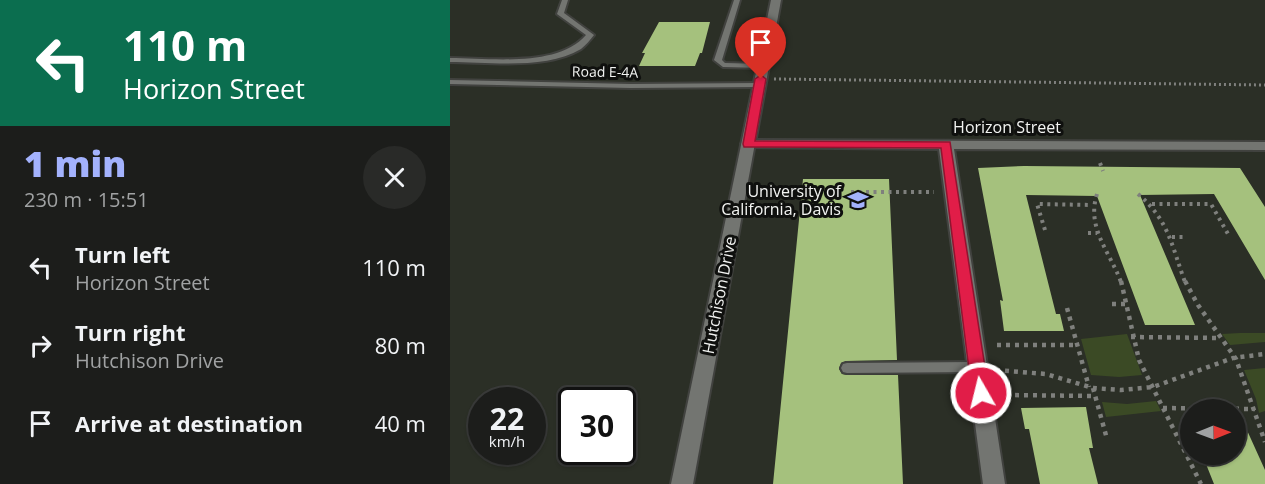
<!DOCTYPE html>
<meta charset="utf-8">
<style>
body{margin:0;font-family:"Open Sans",sans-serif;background:#292a28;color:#f1f3f6;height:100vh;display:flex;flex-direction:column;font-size:22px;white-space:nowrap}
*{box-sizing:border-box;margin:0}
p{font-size:20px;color:#a0a2a3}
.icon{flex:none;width:33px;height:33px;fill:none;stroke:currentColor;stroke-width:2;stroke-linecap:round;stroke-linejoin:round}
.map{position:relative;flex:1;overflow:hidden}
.sheet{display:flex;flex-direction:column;background:#1c1d1b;width:450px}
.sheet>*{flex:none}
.hud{background:#0b6e4f;color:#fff;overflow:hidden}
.needle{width:39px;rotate:89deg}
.buttons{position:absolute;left:730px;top:399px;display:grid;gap:12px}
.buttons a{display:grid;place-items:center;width:66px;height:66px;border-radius:50%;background:#1c1d1b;box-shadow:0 2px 4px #0004,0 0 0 2px #3a3b3a;font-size:30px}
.speed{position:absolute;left:18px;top:387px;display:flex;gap:12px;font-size:30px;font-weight:700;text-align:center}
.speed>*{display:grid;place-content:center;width:78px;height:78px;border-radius:50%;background:#1c1d1b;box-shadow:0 2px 4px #0004,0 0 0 2px #3a3b3a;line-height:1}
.speed small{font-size:15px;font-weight:400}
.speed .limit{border:3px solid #111;border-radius:9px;background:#fff;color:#111}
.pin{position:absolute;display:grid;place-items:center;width:51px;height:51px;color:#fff;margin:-62px -26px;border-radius:50% 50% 50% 0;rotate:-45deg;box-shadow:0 0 6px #0007}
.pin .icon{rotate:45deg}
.me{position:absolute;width:66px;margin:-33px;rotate:352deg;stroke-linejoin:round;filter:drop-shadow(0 0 4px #0008)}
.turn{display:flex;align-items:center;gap:21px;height:126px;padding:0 24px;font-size:27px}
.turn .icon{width:78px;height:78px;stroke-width:2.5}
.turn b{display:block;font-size:42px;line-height:51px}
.round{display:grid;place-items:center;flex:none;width:63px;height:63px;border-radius:32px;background:#292a28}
.overview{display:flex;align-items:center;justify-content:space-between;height:102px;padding:0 24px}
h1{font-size:36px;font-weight:800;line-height:45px;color:#a3b2fd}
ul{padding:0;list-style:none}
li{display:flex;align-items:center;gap:18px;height:78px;padding:0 24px}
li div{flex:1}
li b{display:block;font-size:22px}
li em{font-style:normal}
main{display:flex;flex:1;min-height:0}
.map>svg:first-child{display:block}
.built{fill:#2b2f26;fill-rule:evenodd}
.green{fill:#3b4a25}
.building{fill:#a5c17d}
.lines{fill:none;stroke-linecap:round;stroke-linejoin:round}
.service-casing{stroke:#41423f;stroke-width:4}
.minor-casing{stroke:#41423f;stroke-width:4}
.tertiary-casing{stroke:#41423f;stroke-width:4}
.path-far2{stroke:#7f807d;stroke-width:3;stroke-dasharray:2 3;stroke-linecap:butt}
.path-far1{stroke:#7f807d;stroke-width:4;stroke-dasharray:3 4.5;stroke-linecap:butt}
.path{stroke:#7f807d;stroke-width:4.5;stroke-dasharray:4 5;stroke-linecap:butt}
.service{fill:#737571;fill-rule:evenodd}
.minor{fill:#737571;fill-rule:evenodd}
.tertiary{fill:#737571;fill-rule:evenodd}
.route{fill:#e11d48;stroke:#92132f;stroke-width:1.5}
.labels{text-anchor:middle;stroke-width:6;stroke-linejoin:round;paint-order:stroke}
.far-street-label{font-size:14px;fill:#f3f4f2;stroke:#0f100e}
.street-label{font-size:16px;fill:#f3f4f2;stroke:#0f100e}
.poi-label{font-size:16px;fill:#f3f4f2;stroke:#0f100e;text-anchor:end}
</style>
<main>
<section class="sheet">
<div class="hud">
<div class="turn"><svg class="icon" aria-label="left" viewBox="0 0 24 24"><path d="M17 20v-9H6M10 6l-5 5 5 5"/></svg><div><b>110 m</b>Horizon Street</div></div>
</div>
<div class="overview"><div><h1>1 min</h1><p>230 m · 15:51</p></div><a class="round"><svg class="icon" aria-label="close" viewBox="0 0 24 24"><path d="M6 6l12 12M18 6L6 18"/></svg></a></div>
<ul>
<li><svg class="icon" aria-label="left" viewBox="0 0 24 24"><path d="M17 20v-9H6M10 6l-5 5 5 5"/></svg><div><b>Turn left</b><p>Horizon Street</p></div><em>110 m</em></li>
<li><svg class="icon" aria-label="right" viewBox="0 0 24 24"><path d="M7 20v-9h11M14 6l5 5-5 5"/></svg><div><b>Turn right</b><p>Hutchison Drive</p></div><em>80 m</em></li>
<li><svg class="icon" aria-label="arrive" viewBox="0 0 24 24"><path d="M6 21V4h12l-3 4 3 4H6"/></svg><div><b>Arrive at destination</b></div><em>40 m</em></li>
</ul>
</section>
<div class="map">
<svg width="815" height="484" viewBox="0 0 815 484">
<rect width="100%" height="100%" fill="#262724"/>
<path class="built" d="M0,0H815V484H0ZM32,400H82V452H32ZM122,400H172V452H122ZM741,410H786V454H741Z"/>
<path class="green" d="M790,333H815V342L780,345L772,334Z
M677,334L692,375L669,377L641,375L631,339Z
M815,368V411L809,413L806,399L794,370Z
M706,401L711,411L656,417L652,402L677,404Z"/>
<path class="building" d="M209,22H260L252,53H250L245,66H189L195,53H192Z
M574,166L790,168L815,207V280L764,194L690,195L745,325H695L647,196L576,195L606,314H610L614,331H554L550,300L553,301L528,168Z
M353,179H439L447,360L396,361L391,363L389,369L392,374L397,375H448L453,484H323Z
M786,406L815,470V484H764L752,454H786Z
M636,407L643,448H639L648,484H590L579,429H575L571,408Z"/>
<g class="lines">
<g class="service-casing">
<path id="service" d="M112,0H118L114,13L144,35C140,40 136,45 131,49C96,70 39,62 0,62V58C40,58 107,68 136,35L107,14Z
M284,0H290L272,60L275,63L313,64H316V68L273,67L264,60Z
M0,80L181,84L309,83L313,85L309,87L181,88L0,84Z
M527,362L531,363L533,367L531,371L527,372L397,373L393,372L391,368L393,364L397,363Z"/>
</g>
<g class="minor-casing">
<path id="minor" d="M298,140L815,142V150L504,149L555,484H533L489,149L293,147L291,144Z"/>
</g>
<g class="tertiary-casing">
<path id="tertiary" d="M321,0H331L243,484H221Z"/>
</g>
<path class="path-far2" d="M324,79L815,85"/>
<path class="path-far1" d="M650,163L653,171
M401,192H484
M647,194C636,228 660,252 671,282
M688,194C719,220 722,247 735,282
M702,204H761L778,234
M595,230L587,204L642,205
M638,233H647
M722,237H736"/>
<path class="path" d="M671,281L689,360L751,484
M735,281L748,305L786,359L815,442
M662,304H677
M617,308L639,387
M681,337L771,338
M547,345H627
M546,370L596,374L643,388L671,390L703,387L783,358L815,354
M643,388L657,439
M556,395L645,396
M713,408L805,409"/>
<use href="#service" class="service"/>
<use href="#minor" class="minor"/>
<use href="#tertiary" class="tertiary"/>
</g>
<path class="route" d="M311,75L316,79L305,141L500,142L539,393L537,398L531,401L525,398L522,393L491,148L294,147L293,144L305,79Z"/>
<defs>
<g id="university-bare" transform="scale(1.62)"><path d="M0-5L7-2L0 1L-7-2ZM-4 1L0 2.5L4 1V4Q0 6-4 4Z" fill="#a3b2fd" stroke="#0f100e" stroke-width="2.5" paint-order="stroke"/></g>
</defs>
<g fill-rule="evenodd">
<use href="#university-bare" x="408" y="200"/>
</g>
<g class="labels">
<g class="far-street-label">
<text transform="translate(155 72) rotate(1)" y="5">Road E-4A</text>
</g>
<g class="street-label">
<text x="557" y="133">Horizon Street</text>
<text transform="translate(269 295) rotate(-79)" y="6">Hutchison Drive</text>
</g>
<g class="poi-label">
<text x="391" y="197">University of<tspan x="391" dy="18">California, Davis</tspan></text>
</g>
</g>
</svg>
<div class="buttons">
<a><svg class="needle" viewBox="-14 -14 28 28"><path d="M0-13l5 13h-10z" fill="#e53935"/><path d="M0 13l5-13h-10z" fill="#a0a2a3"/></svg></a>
</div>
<div class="speed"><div>22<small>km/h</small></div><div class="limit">30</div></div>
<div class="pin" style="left:311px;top:79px;background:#d93025"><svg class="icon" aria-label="arrive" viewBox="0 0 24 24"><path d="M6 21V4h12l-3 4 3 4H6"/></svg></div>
<svg class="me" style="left:531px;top:393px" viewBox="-20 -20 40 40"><circle r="17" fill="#e11d48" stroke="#fff" stroke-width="3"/><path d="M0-11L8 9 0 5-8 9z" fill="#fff"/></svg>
</div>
</main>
